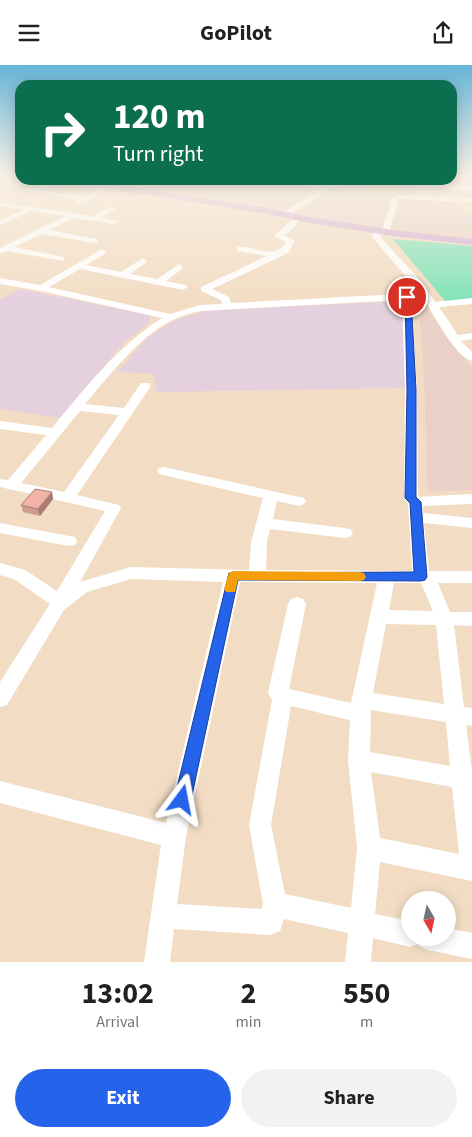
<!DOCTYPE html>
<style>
body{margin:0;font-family:"Source Sans 3",sans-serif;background:#f2f2f2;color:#202124;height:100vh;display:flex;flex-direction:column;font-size:19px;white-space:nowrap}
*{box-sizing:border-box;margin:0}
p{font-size:16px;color:#757577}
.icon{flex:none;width:28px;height:28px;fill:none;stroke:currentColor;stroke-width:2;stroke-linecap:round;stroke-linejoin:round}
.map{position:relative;height:897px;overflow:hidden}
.sheet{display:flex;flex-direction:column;background:#fff;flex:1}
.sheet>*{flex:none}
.banner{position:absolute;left:15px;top:15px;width:442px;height:105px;border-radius:15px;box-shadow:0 2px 12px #0003;background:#0b6e4f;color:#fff;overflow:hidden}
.needle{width:32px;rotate:171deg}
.buttons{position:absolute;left:401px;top:826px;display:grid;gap:10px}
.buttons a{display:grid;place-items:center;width:55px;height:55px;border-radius:50%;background:#fff;box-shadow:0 2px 12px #0003;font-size:25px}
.pin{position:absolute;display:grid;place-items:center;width:42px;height:42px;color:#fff;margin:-21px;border:2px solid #fff;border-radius:50%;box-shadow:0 1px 5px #0007}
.me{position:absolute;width:55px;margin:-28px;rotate:13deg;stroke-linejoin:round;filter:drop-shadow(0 0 4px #0008)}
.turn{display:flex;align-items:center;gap:18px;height:105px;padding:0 15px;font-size:22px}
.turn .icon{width:65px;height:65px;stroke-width:2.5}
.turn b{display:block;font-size:35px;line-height:42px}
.eta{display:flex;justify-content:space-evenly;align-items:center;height:85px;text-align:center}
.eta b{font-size:30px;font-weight:700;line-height:35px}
.action{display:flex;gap:10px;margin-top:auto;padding:10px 15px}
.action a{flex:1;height:58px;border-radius:30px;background:#2563eb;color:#fff;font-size:20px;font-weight:700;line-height:58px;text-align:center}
.action a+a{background:#f2f2f2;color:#202124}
header{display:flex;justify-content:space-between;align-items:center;height:65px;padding:0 15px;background:#fff;font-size:22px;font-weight:700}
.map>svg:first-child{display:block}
.industrial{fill:#e9d1c7}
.education{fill:#e5d0de}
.green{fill:#81e3b7}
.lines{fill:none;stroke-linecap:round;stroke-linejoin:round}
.minor{fill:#fff;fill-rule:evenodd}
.major{fill:#d1abd4;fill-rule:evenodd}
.rail-casing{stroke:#776b5d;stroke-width:2.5}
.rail{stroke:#fcebd7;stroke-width:2;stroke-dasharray:5.5;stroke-linecap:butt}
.wall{fill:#d09a90}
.shaded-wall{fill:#a97d75}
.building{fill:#f2b3a7;stroke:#a97d75}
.route{fill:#2563eb;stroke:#184099}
.slow{fill:#f59e0b}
</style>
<header><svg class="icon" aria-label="menu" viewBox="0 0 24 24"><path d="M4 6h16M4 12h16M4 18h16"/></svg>GoPilot<svg class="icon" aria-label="share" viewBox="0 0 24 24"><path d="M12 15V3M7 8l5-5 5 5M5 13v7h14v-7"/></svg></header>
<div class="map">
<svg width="472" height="897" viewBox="0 0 472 897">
<rect width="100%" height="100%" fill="#f2ddc4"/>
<path class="industrial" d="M98,115H346L325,120L287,145Z
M332,122L446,134L472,152V175L383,164L295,148Z
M418,239H425L447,272L472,303V425L428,427L423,290Z"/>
<path class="education" d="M21,224L150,250V257L125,277L60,353L0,344V234Z
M404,236L409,323L156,327L154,309L117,307L147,273L175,255L208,245Z"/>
<path class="green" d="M393,174L472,181V235L446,237Z"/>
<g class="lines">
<path class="minor" d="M52,115H68L91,120L88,122Z
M143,115H150L145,119L142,117Z
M289,115H311L313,116L314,119C327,122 338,116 351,116C392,116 432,118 472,121V125L395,120H343L332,122L285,152L281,150L282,148L320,125L308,121L307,119Z
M103,121L108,122L90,136L79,139L75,137L78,135L25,125L28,123L84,131Z
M399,130L472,133V137L399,134L389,167L385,169L381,168L380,172L422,217L435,237L472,233V239L439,242L458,270L472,268V274L461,276L472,287V296C455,292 434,250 424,234L412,235L417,325L418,432L472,429V439L423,441V448L472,453V463L424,458L429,506H472V518H438L450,547H472V561L454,560L464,642L472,643V661L466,660L472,705V816L380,797L375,849L410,856V872H448V863L472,868V894L428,885L419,881L418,879L410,882L373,873L371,897H345L348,868L284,854L280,866L271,870L174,864L170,897H144L161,780L0,738V716L166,758L223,517L131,514L87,527L64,545L7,640L0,642V617L50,539L14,514L0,510V498L25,505L57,526L105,446L0,422V414L8,415L46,370L0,364V356L52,363C85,323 117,282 162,253L41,226L0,219V213L40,220L102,184L106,187L105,189L86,200L121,207L143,193L147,196L146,198L130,209L157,214L179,199L182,200V204L166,216L186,220L188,222L183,225L80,204L49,222L170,249L200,240L222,239L221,235L201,226V222L267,191L237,186V182C255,180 274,197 286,177L274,171L297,150L301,152L294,163L284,170L295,176L288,188L212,224L229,232L231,238L420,228L372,172L375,164L382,165L392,133ZM402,235L405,325L404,433L408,438L412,506L266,505L267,477L270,464L345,473L350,472L353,468L350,464L345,463L273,454L277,436L299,441L304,439L306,436L304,433L164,402L159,403L157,406L159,409L263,433L251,477L249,505L131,502L80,517L121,443L119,440L77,430L151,321L149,318H141L124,343L85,339C107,313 143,267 175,254C183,250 192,248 201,246ZM80,346L119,350L64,427L21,418ZM240,517L377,518L351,638L289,624L306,539L303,534L297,532L291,534L288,539L268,628L272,635L249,760L263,839L261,844L177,839L186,772ZM394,518H421L433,546L389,545ZM386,559L436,560L444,639L373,628ZM291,641L350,655L348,695L357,783L351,843L285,829L271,760ZM371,645L446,657L450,701L370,687ZM371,707L452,722L459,789L380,773Z
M0,137L92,151L111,141L115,143L114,145L101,152L119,157L115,159L74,153L49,165L97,174V178H94L42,169L14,182L64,192V196L7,186L0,189V183L65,151L32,146L0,160V155L23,145L0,141Z
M0,458L69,471L75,472L77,476L75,480L69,481L0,468Z"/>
<path class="major" d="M67,115H88L263,142L310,152L393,165L472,174V180L393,171L310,158L263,148L71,118Z"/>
<g class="rail-casing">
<path id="rail" d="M0,115L8,111"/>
</g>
<use href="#rail" class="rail"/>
</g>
<path class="wall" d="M52,427L53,434L40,451L23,447L21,440Z"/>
<path class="shaded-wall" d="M52,427L53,434L40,451L38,444Z"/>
<path class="building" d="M35,424L52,427L38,444L21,440Z"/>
<linearGradient id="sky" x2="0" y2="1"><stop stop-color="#66b5d6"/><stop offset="0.47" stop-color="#f9f0e4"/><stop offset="1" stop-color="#f9f0e4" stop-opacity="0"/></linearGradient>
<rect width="472" height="237" fill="url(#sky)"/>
<path class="route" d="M405,230L411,232L416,325V432L421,437L427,512L425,515L421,516L238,515L191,735L188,741L182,743L177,741L174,735L229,508L414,507L410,438L405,433L407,325Z"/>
<path class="slow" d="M233,506L360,507L364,508L366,512L364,515L360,516L238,515L235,527H226L224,524L229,508Z"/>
</svg>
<div class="buttons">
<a><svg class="needle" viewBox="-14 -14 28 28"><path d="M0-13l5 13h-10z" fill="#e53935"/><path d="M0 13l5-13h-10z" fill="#757577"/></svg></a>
</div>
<div class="pin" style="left:407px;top:232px;background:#d93025"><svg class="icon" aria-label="arrive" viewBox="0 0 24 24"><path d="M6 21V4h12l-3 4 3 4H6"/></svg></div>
<svg class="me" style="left:182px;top:735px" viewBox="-20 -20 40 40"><path d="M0-17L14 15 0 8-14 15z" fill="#2563eb" stroke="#fff" stroke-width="4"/></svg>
<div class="banner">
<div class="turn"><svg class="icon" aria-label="right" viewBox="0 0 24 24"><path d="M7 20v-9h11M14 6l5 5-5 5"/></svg><div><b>120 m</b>Turn right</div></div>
</div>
</div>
<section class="sheet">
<div class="eta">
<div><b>13:02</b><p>Arrival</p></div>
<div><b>2</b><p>min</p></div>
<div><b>550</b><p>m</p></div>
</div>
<div class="action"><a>Exit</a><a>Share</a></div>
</section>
